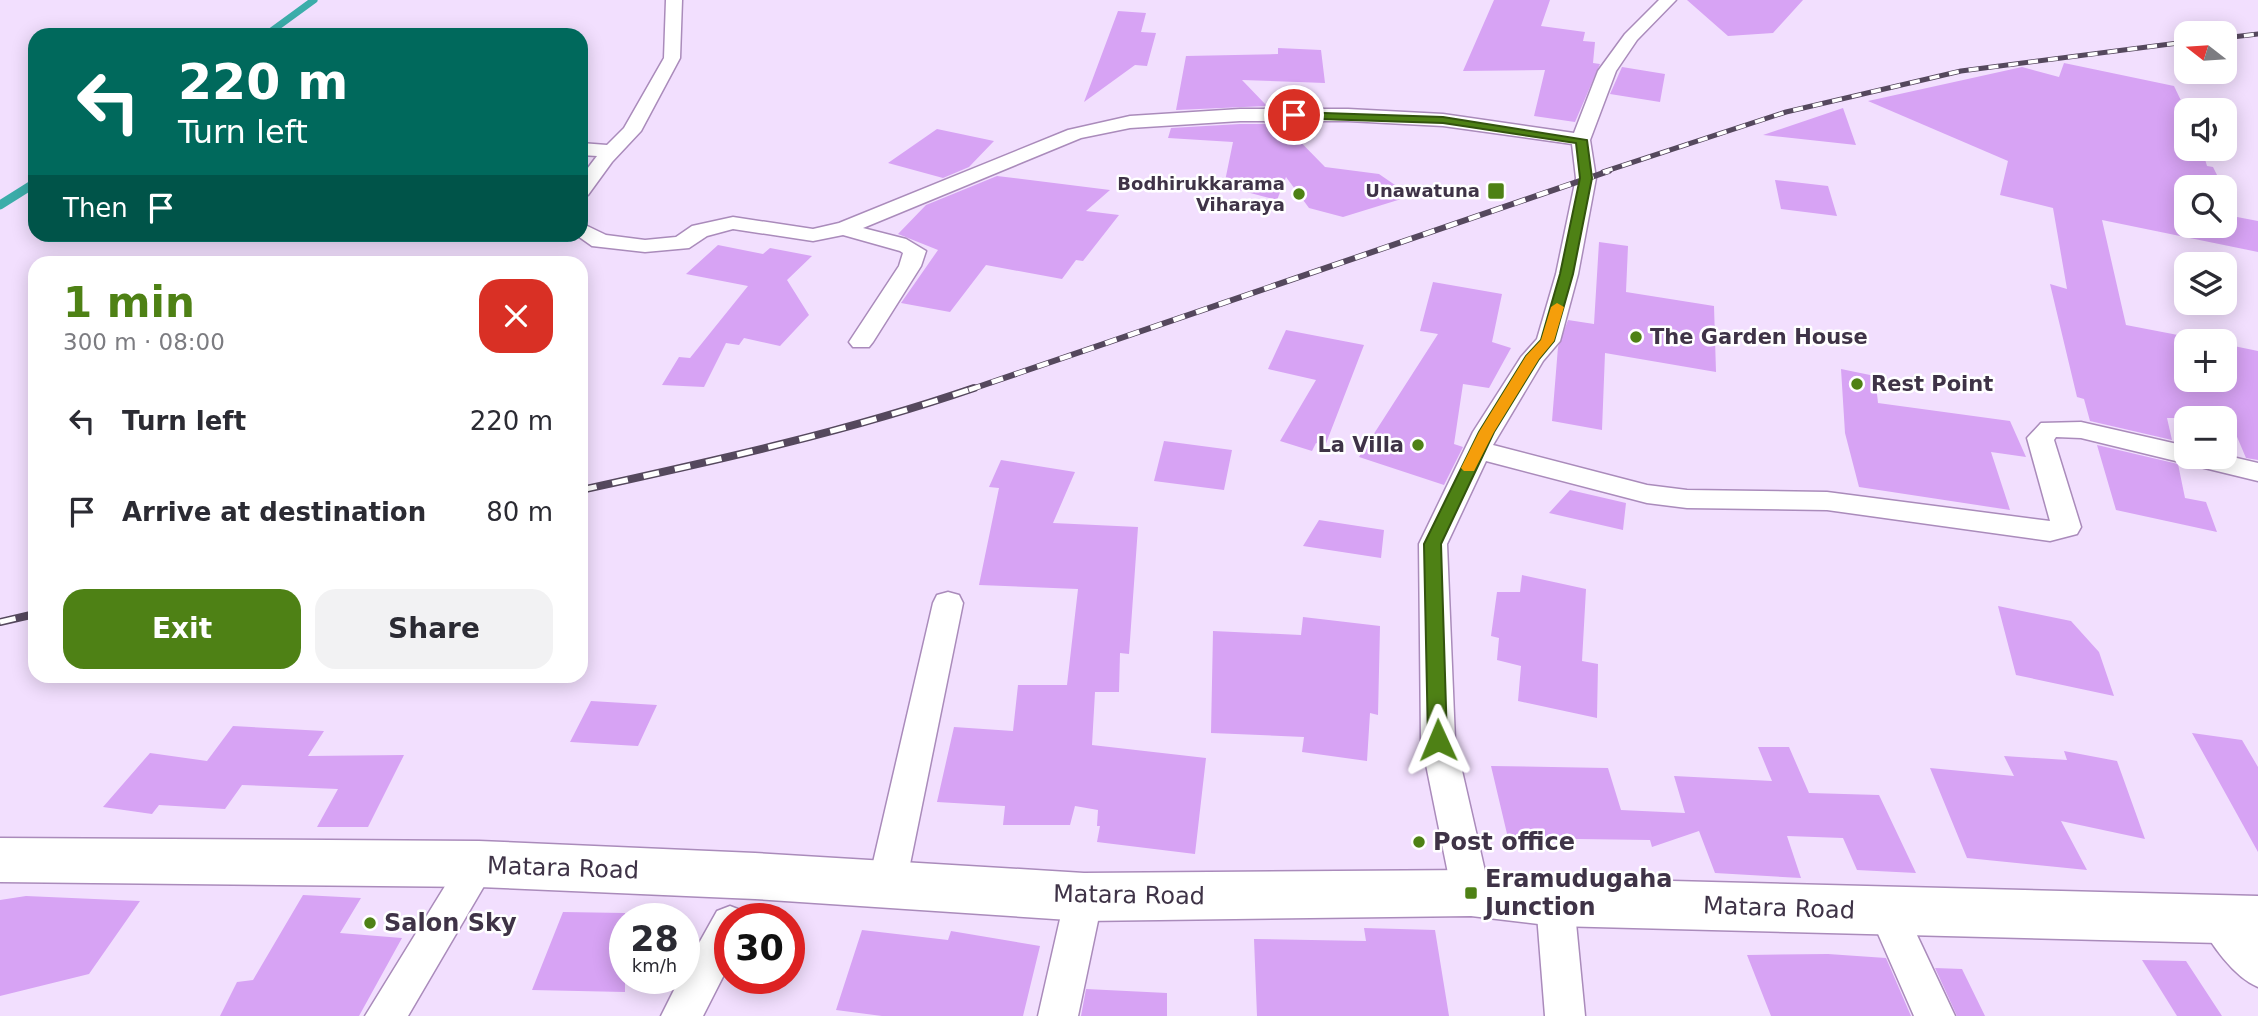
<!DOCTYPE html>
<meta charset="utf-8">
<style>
body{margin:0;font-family:"DejaVu Sans",sans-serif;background:#f2f2f3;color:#2b2b33;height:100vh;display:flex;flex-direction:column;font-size:26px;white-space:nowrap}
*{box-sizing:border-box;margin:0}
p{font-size:23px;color:#7c7c81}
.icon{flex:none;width:38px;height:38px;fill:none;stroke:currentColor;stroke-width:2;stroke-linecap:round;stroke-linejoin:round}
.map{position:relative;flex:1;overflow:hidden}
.drawer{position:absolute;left:28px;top:256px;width:560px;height:427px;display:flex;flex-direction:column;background:#fff;border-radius:21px;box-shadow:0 4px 18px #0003}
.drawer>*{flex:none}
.top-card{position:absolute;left:28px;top:28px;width:560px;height:214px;border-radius:21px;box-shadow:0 4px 18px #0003;background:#00695c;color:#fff;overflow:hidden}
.needle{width:46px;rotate:287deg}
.controls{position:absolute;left:2174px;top:21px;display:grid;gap:14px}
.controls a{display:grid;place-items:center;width:63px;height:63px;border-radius:14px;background:#fff;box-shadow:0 4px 18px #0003;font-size:35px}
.speed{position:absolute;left:609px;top:903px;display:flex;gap:14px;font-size:35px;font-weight:700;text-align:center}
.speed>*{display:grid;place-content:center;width:91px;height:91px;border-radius:50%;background:#fff;box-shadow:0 4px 18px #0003;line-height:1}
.speed small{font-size:18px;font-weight:400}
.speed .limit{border:10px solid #d22;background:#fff;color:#111}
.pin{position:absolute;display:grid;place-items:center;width:60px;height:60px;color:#fff;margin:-30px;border:4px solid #fff;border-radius:50%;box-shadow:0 2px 7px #0007}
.me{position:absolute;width:77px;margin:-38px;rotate:359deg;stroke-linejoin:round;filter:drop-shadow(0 0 5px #0008)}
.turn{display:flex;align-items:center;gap:24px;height:147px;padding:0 35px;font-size:32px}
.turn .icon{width:91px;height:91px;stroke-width:2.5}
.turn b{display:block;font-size:49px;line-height:60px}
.then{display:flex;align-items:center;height:66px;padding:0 35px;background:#0003;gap:14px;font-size:26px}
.round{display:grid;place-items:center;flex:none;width:74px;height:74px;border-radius:21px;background:#f2f2f3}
.headline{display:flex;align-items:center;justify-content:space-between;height:119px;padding:0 35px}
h1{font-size:42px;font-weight:700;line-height:52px;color:#4e8115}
.button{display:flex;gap:14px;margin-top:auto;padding:14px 35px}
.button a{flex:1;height:80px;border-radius:21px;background:#4e8115;color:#fff;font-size:28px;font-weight:700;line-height:80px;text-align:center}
.button a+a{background:#f2f2f3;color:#2b2b33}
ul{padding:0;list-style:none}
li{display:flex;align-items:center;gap:21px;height:91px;padding:0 35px}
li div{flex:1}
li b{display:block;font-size:26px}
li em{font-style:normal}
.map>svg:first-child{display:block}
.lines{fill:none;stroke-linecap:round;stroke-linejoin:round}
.stream-far1{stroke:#3cadaa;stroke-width:7}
.stream{stroke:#3cadaa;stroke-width:9}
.building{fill:#d7a3f4}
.minor-casing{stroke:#aa8bbb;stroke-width:3}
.trunk-casing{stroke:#aa8bbb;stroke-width:3}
.minor{fill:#fff;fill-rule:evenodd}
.trunk{fill:#fff;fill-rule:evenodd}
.rail-far2-casing{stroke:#55485d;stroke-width:5}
.rail-far1-casing{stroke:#55485d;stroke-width:6}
.rail-casing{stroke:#55485d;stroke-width:8}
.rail-far2{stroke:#fff;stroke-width:3.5;stroke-dasharray:10;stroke-linecap:butt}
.rail-far1{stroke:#fff;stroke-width:4.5;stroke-dasharray:12;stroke-linecap:butt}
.rail{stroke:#fff;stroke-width:5;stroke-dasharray:16;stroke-linecap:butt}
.route{fill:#4e8115;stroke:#33540e;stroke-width:2}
.slow{fill:#f59e0b}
.poi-dot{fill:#4e8115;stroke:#fff;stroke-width:2.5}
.labels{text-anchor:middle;stroke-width:5;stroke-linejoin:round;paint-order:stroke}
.far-poi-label{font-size:18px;font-weight:bold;fill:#3f3347;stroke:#fff;text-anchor:end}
.poi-label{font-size:21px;font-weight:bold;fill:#3f3347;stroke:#fff;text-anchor:start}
.near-poi-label{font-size:24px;font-weight:bold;fill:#3f3347;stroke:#fff;text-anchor:start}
.near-street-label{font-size:24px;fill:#3f3347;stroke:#fff}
</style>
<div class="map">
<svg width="2258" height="1016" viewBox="0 0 2258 1016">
<rect width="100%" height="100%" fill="#f2dffe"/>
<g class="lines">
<path class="stream-far1" d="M266,35L314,0"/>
<path class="stream" d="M0,205L35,183"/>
</g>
<path class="building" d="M1494,0H1550L1541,26L1585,32L1583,41L1595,42L1593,63L1600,64L1575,122L1534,116L1545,70L1463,71Z
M1687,0H1803L1773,33L1728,36Z
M1118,11L1146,13L1141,32L1156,33L1147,66L1135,65L1084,102Z
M1278,48L1321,50L1325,83L1242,80L1267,106L1176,110L1186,56L1278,54Z
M2064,63L2174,86L2186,111V149H2202L2207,166L2213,167L2223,187H2186V226H2224V190L2237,217L2258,221V252L2102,220L2126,325L2209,341H2186V380H2224V344L2258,351V460L2246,458L2229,418H2167L2172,440L2090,421L2084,399L2077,397L2050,284L2067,289L2053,208L2000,195L2008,161L1868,101L2022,67L2059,77Z
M1622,67L1665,74L1660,102L1610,94Z
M1843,108L1856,145L1763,135Z
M1240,124H1283L1325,167L1379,174L1411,196L1343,217L1309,208L1286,177L1277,200L1224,186L1233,142L1168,138L1171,128Z
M937,129L994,141L969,167L943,178L888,163Z
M997,176L1110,190L1086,211L1119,215L1083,261L1076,260L1062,279L986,265L950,312L901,303L938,250L898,234L926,205Z
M1775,180L1828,186L1837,216L1781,209Z
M1599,242L1628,246L1626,292L1714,306L1716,372L1605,353L1602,430L1552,421L1558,347L1568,320L1594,324Z
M718,245L763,254L770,248L812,256L787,280L809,315L780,346L744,338L739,345L726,343L704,387L662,385L679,357L690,358L748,286L686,274Z
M1433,282L1502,294L1492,342L1511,348L1489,388L1463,384L1454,444L1463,447L1444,485L1359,457L1438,334L1420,331Z
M1286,330L1364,345L1325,446L1316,443L1312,451L1280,441L1316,380L1268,369Z
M1841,369L1875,376L1878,403L2010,421L2026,457L1991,452L2010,510L1859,487L1845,433Z
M1164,441L1232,450L1224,490L1154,481Z
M2097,445L2178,464L2185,498L2206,502L2217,532L2116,510Z
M1001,460L1075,472L1053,523L1138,527L1129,654L1120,653L1119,692H1095L1092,745L1206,758L1195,854L1097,842L1100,826H1097L1098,810L1075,806L1070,825H1003L1005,806L937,802L954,727L1013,731L1018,685H1067L1078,589L979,585L999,488L989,487Z
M1570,490L1626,503L1623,530L1549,513Z
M1319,520L1384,530L1381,558L1303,546Z
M1522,575L1586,589L1582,661L1598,664L1597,718L1518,701L1521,666L1497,660L1499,638L1491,636L1497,592H1520Z
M1998,606L2071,621L2099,652L2114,696L2016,675Z
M1303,617L1380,626L1378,715L1370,713L1367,761L1302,752L1304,737L1211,733L1213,631L1301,635Z
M591,701L657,705L638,746L570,742Z
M233,726L324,731L308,756L404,755L368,827H317L338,789L242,785L225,809L159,805L152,814L103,807L150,753L207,761Z
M2192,733L2242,740L2258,767V852Z
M1758,747H1789L1809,793L1879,795L1916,873L1857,870L1843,838L1787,836L1801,878L1715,873L1699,831L1652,847L1650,840L1508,838L1491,766L1608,768L1621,810L1685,813L1674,776L1772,781Z
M2064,751L2117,761L2145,839L2061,821L2087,870L1967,858L1930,768L2014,776L2004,756L2067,760Z
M303,895L361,898L340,933L402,938L359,1016H220L237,982L253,980Z
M26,896L140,901L89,974L0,996V900Z
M563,912L625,913V992L532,990Z
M1364,928L1435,930L1449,1016H1257L1254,939L1366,941Z
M862,930L948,940L951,931L1040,946L1023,1016H882L836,1010Z
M1828,954L1886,958L1911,1016H1771L1747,955Z
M2142,960L2186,961L2222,1016H2177Z
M1935,968L1962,969L1985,1016H1957Z
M1086,989L1167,993V1016H1081Z"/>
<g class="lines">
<g class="minor-casing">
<path id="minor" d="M666,0H682L680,58L641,131L612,162L588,195L581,197V177L597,156L581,155V143L607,145L624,128L664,58Z
M1659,0H1676L1637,40L1616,71L1590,140L1596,178L1578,274L1560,341L1543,361L1493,445L1647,485L1687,490L1827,492L2050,521L2027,438L2041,423L2081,422L2186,446V457L2224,455L2258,463V481L2081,438L2056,437L2054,440L2081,527L2077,534L2050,541L1827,510L1687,508L1647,503L1486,461L1447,544L1455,740L1490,893L1484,905L1471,910L1458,905L1452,893L1421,740L1419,544L1473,432L1521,357L1537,339L1556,274L1576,178L1572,144L1443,126L1348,121H1240L1130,128L1081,138L863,228L906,239L926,251L921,266L873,342L869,347H853L849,342L899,266L903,253L900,251L843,235L813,241L733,229L707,236L689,248L645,252L592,246L575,234H581V223L606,235L645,240L676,237L692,226L733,217L813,229L839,223L1068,130L1130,116L1240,109H1348L1443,114L1574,133L1598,71L1625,34Z
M948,592L959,595L963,603L906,884L900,896L887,901L874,896L868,884L933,603L937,595Z
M479,848L492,852L497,864L408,1016H365L466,852Z
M1084,880L1097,885L1103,897L1078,1016H1038L1065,897L1071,885Z
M1555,885L1568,890L1574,902L1585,1016H1545L1536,902L1542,890Z
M1887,894L1900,899L1955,1016H1914L1868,911L1874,899Z
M2218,902L2231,908L2258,939V987C2234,977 2210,944 2199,920L2205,908Z
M730,906L743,911L747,919H730V963L703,1016H661L680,978H684V970L717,911Z"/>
</g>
<g class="trunk-casing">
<path id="trunk" d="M0,838L479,841L755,853L1084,873L1471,870L1555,878L2258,896V944L1555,926L1471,916L1084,921L755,899L479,887L0,882Z"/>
</g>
<use href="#minor" class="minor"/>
<use href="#trunk" class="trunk"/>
<g class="rail-far2-casing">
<path id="rail-far2" d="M2224,38L2258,34
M1603,172L1786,112L1961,71L2186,42"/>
</g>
<g class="rail-far1-casing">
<path id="rail-far1" d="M969,390L1609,171"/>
</g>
<g class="rail-casing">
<path id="rail" d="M581,490C713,461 846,432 974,388
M0,622L35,614"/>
</g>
<use href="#rail-far2" class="rail-far2"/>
<use href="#rail-far1" class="rail-far1"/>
<use href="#rail" class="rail"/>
</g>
<path class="route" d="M1294,112L1443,117L1587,140L1592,178L1573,274L1554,341L1539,359L1494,432L1441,544L1447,740L1444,746H1431L1428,740L1424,544L1479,432L1526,356L1541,340L1560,274L1580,178L1576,143L1443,123L1290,118L1289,115Z"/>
<path class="slow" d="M1557,303L1564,307L1554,341L1539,359L1494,432L1474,471H1464L1461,468L1479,432L1526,356L1541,340L1551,307Z"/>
<g class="poi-dot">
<rect x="1487" y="182" width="18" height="18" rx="3.5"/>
<circle cx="1299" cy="194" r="7"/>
<circle cx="1636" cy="337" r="7"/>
<circle cx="1857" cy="384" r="7"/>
<circle cx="1418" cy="445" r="7"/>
<circle cx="1419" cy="842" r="7"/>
<rect x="1464" y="886" width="14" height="14" rx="3.5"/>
<circle cx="370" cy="923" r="7"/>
</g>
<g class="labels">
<g class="far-poi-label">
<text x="1285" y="190">Bodhirukkarama<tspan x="1285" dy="21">Viharaya</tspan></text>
<text x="1480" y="197">Unawatuna</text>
</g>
<g class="poi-label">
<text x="1650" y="344">The Garden House</text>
<text x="1871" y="391">Rest Point</text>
<text x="1404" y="452" text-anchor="end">La Villa</text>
</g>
<g class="near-poi-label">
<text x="1433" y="850">Post office</text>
<text x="1485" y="887">Eramudugaha<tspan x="1485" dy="28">Junction</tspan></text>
<text x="384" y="931">Salon Sky</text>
</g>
<g class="near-street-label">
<text transform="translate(563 868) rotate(2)" y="8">Matara Road</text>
<text transform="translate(1129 895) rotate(1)" y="8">Matara Road</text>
<text transform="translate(1779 908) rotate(2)" y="8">Matara Road</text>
</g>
</g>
</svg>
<div class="controls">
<a><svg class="needle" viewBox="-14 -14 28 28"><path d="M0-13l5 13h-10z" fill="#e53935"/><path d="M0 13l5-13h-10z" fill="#7c7c81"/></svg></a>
<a><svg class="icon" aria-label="sound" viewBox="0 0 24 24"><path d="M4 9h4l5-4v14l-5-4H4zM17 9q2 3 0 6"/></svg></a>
<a><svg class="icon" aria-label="search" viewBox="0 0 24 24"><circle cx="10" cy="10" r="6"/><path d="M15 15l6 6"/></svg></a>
<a><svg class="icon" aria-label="layers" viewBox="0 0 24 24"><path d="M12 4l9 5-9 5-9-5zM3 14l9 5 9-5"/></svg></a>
<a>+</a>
<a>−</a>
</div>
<div class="speed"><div>28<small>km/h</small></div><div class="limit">30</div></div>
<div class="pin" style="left:1294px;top:115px;background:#d93025"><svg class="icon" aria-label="arrive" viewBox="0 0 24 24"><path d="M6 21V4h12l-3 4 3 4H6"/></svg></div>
<svg class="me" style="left:1438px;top:740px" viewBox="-20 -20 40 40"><path d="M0-17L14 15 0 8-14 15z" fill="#4e8115" stroke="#fff" stroke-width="4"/></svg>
<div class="top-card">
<div class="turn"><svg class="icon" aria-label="left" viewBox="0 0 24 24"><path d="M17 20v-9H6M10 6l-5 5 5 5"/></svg><div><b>220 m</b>Turn left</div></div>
<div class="then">Then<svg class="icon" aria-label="arrive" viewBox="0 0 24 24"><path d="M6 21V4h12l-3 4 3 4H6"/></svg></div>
</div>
<section class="drawer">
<div class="headline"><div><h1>1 min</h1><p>300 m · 08:00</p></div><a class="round" style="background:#d93025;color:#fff"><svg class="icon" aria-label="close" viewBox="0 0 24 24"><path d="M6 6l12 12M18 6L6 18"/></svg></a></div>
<ul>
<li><svg class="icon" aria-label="left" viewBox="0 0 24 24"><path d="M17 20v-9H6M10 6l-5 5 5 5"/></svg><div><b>Turn left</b></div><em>220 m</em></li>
<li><svg class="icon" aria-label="arrive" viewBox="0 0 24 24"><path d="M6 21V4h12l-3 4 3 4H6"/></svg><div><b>Arrive at destination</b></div><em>80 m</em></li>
</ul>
<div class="button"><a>Exit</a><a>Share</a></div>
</section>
</div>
